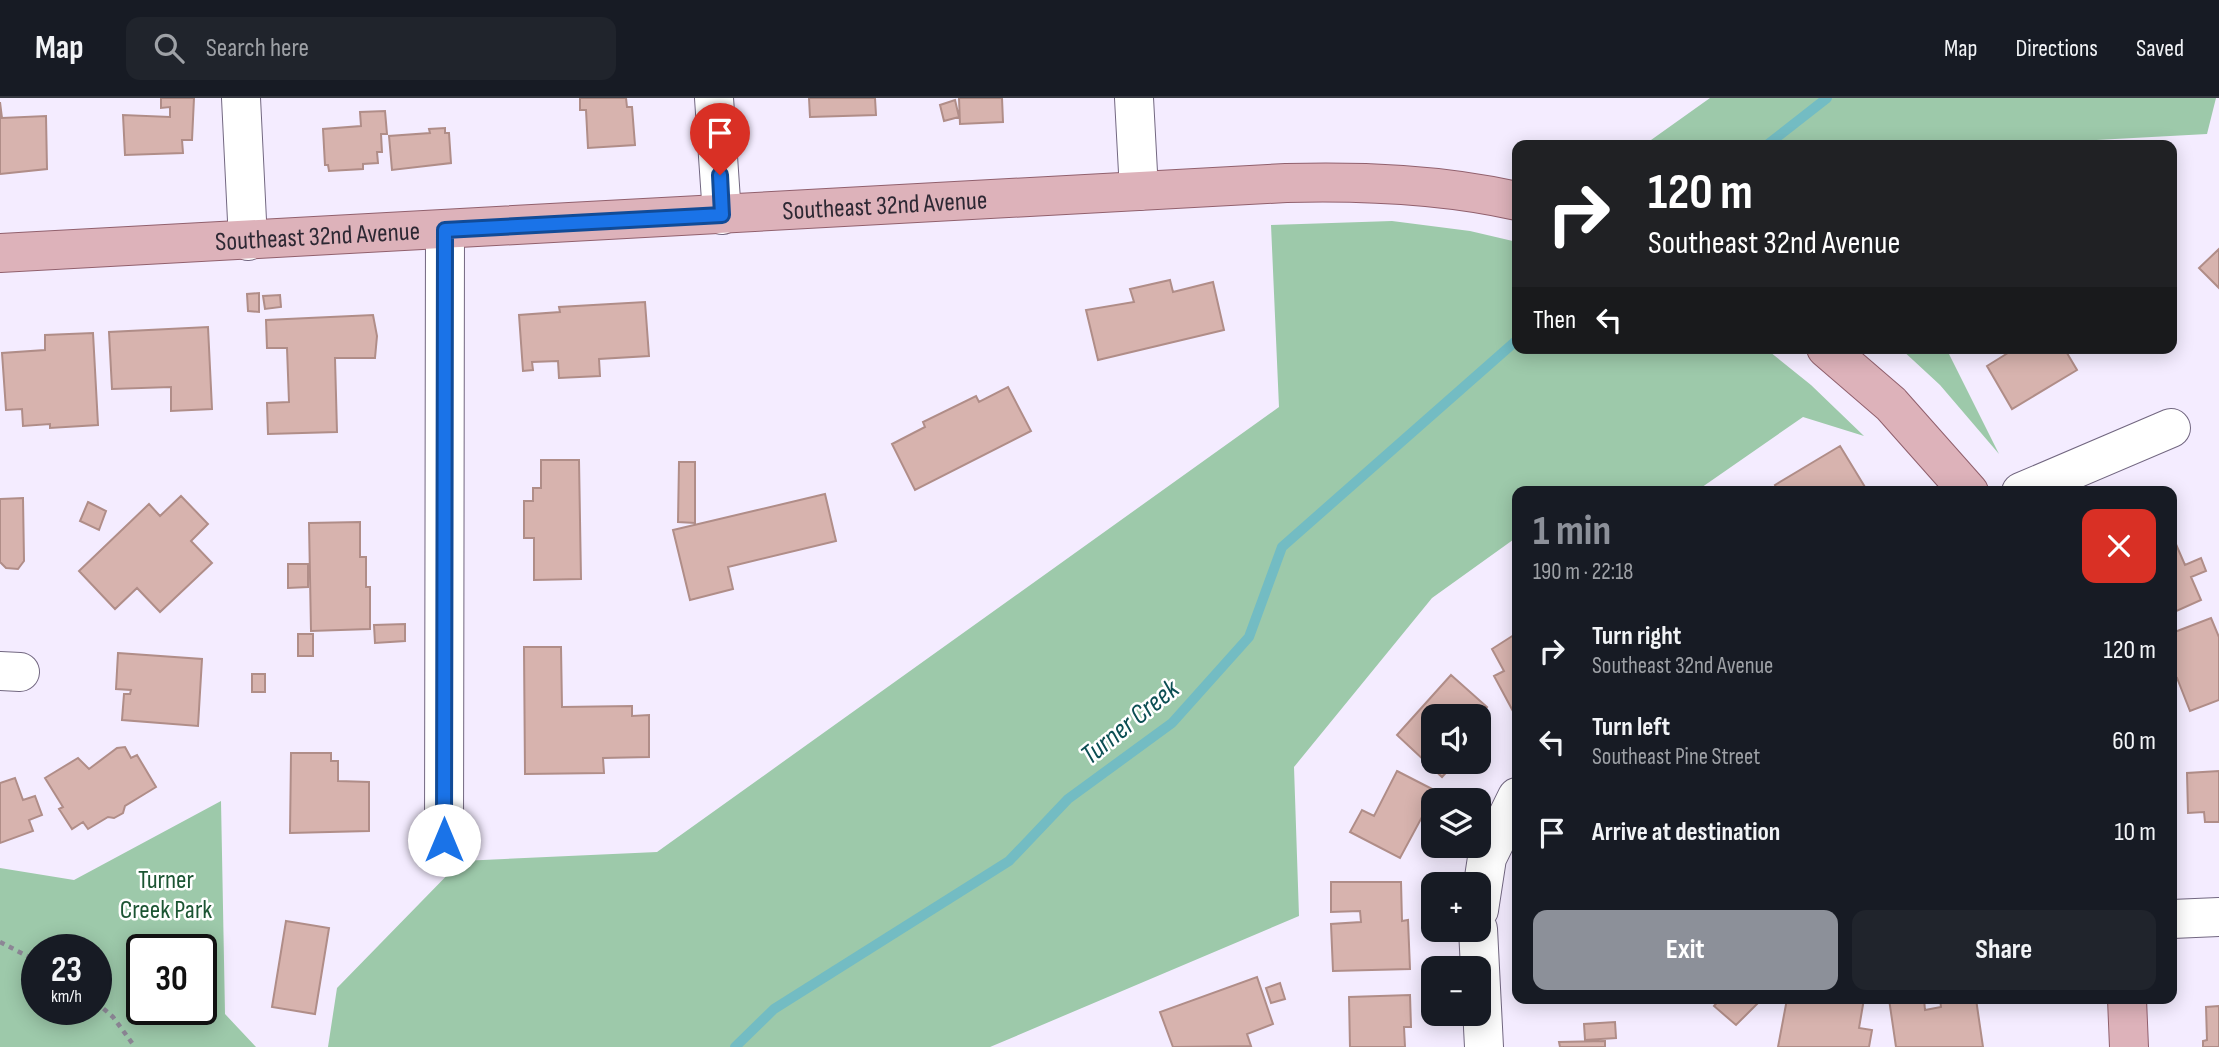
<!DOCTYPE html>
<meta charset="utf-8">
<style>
body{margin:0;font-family:"Sofia Sans Condensed",sans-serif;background:#20242c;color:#f1f3f6;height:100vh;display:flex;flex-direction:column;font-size:26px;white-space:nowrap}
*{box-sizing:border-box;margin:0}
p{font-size:23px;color:#9ea1a6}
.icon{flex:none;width:38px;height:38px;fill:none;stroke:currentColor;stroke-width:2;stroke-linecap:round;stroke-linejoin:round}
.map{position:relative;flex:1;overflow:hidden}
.side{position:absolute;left:1512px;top:388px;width:665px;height:518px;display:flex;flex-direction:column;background:#171b24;border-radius:14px;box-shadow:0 4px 18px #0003}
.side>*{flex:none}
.top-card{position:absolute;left:1512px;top:42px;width:665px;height:214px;border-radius:14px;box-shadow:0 4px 18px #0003;background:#202124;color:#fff;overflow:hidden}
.fabs{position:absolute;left:1421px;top:606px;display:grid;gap:14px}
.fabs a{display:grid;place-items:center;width:70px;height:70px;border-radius:14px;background:#171b24;box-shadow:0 4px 18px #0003;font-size:35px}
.speed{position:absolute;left:21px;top:836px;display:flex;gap:14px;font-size:35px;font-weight:700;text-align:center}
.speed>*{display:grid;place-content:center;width:91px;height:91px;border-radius:50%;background:#171b24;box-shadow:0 4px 18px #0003;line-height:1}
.speed small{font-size:18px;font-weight:400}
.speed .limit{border:4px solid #111;border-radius:10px;background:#fff;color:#111}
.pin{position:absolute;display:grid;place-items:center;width:60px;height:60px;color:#fff;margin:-72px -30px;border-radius:50% 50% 50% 0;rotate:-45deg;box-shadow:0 0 7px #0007}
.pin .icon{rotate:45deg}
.me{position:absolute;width:77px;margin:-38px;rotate:0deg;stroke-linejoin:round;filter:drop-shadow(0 0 5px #0008)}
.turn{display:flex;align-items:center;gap:24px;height:147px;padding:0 21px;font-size:32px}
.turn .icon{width:91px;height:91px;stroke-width:2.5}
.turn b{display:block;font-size:49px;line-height:60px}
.then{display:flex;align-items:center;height:66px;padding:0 21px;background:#0003;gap:14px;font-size:26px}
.round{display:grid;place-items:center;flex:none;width:74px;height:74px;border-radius:14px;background:#20242c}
.summary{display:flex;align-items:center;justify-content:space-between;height:119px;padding:0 21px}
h1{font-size:42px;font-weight:700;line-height:52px;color:#8c9099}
.primary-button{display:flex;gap:14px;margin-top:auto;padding:14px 21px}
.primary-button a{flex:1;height:80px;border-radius:14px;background:#8c9099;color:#fff;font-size:28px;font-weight:700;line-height:80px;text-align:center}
.primary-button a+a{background:#20242c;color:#f1f3f6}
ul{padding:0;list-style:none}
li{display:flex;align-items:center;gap:21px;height:91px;padding:0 21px}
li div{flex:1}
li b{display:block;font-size:26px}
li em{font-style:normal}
header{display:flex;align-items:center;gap:42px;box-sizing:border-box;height:98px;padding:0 35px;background:#171b24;border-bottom:2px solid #363941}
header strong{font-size:33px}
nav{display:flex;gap:38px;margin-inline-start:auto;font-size:24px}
.search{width:490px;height:63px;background:#20242c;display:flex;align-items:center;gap:18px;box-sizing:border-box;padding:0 24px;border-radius:14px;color:#9ea1a6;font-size:26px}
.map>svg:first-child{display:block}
.green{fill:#9dc9aa;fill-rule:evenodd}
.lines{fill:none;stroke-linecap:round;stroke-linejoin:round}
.stream{stroke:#73bcc3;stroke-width:10}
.building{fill:#d7b3ae;stroke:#b08d88;stroke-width:2}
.minor-casing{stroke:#726781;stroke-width:40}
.major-casing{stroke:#91606d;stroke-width:40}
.path{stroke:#8c8695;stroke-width:4.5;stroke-dasharray:5 5;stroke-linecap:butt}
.minor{stroke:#fff;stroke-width:38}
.major{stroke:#ddb2ba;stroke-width:38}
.route-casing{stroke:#114b97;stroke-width:18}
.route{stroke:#1a73e8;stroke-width:12}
.labels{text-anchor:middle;stroke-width:5;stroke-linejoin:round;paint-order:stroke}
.street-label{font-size:26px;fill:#2d2833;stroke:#fff}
.park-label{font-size:26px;fill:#1c5533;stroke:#fff}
.water-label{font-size:28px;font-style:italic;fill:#0b4e53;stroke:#fff}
</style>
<header>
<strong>Map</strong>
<div class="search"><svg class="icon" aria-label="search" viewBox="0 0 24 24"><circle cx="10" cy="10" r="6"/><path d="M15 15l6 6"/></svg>Search here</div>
<nav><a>Map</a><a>Directions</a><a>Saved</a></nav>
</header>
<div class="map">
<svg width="2219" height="949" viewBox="0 0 2219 949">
<rect width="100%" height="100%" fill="#f4ecff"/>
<path class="green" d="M1710,0H2216L2207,36L2005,47H1644Z
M1392,123L1470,133L1517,144V250H1765L1811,287L1864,338L1803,319L1695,394H1517V439L1432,500L1294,669L1299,818L990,949H328L337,890L461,763L657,754L1279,309L1271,127Z
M1900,250H1946L1999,356L1940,287Z
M221,703L225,916L256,949H0V770L74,782ZM37,852H96V912H37ZM142,852H201V912H142Z"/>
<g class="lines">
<path class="stream" d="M1767,47L1827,0
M735,949L774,911L1009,763L1068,701L1172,625L1249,539L1282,449L1517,242"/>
</g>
<path class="building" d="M161,0H194L192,42H182L183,55L125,57L123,17L170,19V9L161,10Z
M580,0H626L627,9H632L635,47L588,50L586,12H580Z
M809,0H875L876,17L810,19Z
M959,0H1002L1003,24L960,26Z
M955,2L959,19L944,23L940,7Z
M0,4L2,20L46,18L47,71L0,76Z
M385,13L387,36H381L382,54H377L378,65L363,66V71L329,73L328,67H325L323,31L361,28L360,14Z
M445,30V35H449L451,65L392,72L389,38L430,35L429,31Z
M2219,151V190L2199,170Z
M1170,182L1173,194L1213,184L1224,232L1098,262L1086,212L1134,204L1130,191Z
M259,195V214L248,213L247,196Z
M280,197L281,209L265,211L263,198Z
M645,204L649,258L599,261L600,278L559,280L558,263L532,264L533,272L523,273L519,217L560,214L559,209Z
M373,217L377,238L375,260H335L337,334L268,336L267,305L289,304L287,250H267L266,222Z
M208,229L212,311L171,313V289L112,291L109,234Z
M93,235L98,327L50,330V326L23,328L22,311L6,312L2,255L45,252V237Z
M2016,250H2064L2077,272L2012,311L1987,268Z
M1008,289L1031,333L915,392L892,346L925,329L923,324L976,298L979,304Z
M1840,348L1868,394H1779L1775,387Z
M541,362H579L581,481L534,482V440H524V403H533V390H541Z
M679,364H695V425L678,424Z
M825,396L836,443L728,469L733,491L690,502L673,432Z
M181,398L208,426L191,443L212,465L160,514L137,490L115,511L79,473L149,406L160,418Z
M23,400L24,463L18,471L6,470L0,464V401Z
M88,404L106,413L99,432L80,423Z
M360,424V459H366V489H370V531L311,533L309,425Z
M2175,444L2185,467L2201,460L2206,473L2191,479L2201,502L2172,515V445Z
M288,466H308V489L288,490Z
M2211,520L2219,539V602L2190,613L2177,580L2172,582V535Z
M405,526V543L375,545L374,527Z
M1517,535V613L1514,615L1494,578L1504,573L1492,551Z
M298,536H313V558H298Z
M524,549H561L562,609L632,608V618L649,617V659L603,660L604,675L525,676Z
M118,555L202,561L198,628L122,622L124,596H130L131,592L116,591Z
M252,576H265V594H252Z
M1451,577L1487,609L1479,618H1433V663H1457L1442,679L1397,637Z
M125,649L131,660L137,657L156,689L125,708L123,715L114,720L108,719L88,731L83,724L72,731L59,711L63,709L45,680L78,660L89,671L117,650Z
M291,655H331V663H338V683L369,684V733L290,735Z
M1397,673L1436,693L1400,760L1350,734L1362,712L1374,718Z
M2219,673V724H2205L2204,714L2188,715L2187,675Z
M15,680L23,702L35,698L42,717L29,722L33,733L0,745V685Z
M1331,784H1401L1402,823L1408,822L1410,871L1333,873L1331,826L1361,824L1360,813L1331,814Z
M286,823L329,830L315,916L272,909Z
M1257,879L1273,926L1247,936L1251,948L1173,949L1160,914Z
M1280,885L1285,901L1271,905L1266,890Z
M1410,897L1411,929H1404L1405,949H1350L1349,899Z
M1720,901H1762L1736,927L1714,908Z
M1787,901H1864L1859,930L1872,932L1869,949H1778Z
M1889,901H1924L1925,912L1941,909L1940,901H1976L1983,949H1896Z
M2219,908V949H2203V943L2207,942L2206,909Z
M1615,924L1616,940L1585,942L1584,926Z
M1605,943V949H1560L1559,944Z"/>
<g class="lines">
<g class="minor-casing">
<path id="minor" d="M241,0L248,143
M714,0L722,117
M1134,0L1139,93
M2021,394L2171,330
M0,573L20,574
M444,742L445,132
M1479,812L1487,760L1517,699
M2172,821L2219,819
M1478,831L1484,949"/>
</g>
<g class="major-casing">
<g id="major">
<path id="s1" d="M0,155L1286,85C1364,83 1441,86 1517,103"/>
<path d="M1826,250L1891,306L1969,394"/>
<path d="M2127,901L2129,949"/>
</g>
</g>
<path class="path" d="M0,844L37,863
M96,904L113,919L135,949"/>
<use href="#minor" class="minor"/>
<use href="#major" class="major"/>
</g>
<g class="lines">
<g class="route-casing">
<path id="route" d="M444,742L445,132L722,117L720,77"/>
</g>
<use href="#route" class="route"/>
</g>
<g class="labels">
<g class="street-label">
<text dy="9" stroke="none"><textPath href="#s1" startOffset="886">Southeast 32nd Avenue</textPath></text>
<text dy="9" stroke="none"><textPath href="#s1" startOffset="318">Southeast 32nd Avenue</textPath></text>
</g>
<g class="park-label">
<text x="166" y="790">Turner<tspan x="166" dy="30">Creek Park</tspan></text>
</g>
<g class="water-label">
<text transform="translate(1129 623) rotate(-39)" y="10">Turner Creek</text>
</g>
</g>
</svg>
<div class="fabs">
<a><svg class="icon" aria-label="sound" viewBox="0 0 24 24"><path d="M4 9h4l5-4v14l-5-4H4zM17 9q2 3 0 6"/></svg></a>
<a><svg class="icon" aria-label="layers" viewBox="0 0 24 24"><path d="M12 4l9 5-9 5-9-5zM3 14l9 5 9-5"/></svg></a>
<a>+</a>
<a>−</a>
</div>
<div class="speed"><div>23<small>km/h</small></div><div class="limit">30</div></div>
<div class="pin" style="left:720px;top:77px;background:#d93025"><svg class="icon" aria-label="arrive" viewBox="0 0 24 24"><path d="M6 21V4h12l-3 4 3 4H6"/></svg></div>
<svg class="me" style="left:444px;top:742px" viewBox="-20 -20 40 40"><circle r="19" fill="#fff"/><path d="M0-13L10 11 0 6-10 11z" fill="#1a73e8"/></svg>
<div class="top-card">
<div class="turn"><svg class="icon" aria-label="right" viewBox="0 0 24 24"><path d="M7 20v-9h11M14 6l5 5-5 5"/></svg><div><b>120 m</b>Southeast 32nd Avenue</div></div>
<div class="then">Then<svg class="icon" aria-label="left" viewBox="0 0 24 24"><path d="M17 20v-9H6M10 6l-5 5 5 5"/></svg></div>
</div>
<section class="side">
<div class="summary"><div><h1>1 min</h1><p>190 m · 22:18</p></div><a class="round" style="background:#d93025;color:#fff"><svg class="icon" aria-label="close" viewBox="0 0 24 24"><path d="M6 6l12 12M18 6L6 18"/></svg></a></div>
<ul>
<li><svg class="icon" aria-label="right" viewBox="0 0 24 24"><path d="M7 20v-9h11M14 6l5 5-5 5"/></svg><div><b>Turn right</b><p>Southeast 32nd Avenue</p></div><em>120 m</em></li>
<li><svg class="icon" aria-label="left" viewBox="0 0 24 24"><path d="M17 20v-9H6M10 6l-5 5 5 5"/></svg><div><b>Turn left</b><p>Southeast Pine Street</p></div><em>60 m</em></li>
<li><svg class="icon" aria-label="arrive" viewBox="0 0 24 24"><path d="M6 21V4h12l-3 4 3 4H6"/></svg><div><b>Arrive at destination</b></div><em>10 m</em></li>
</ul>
<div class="primary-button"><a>Exit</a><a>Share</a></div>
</section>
</div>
